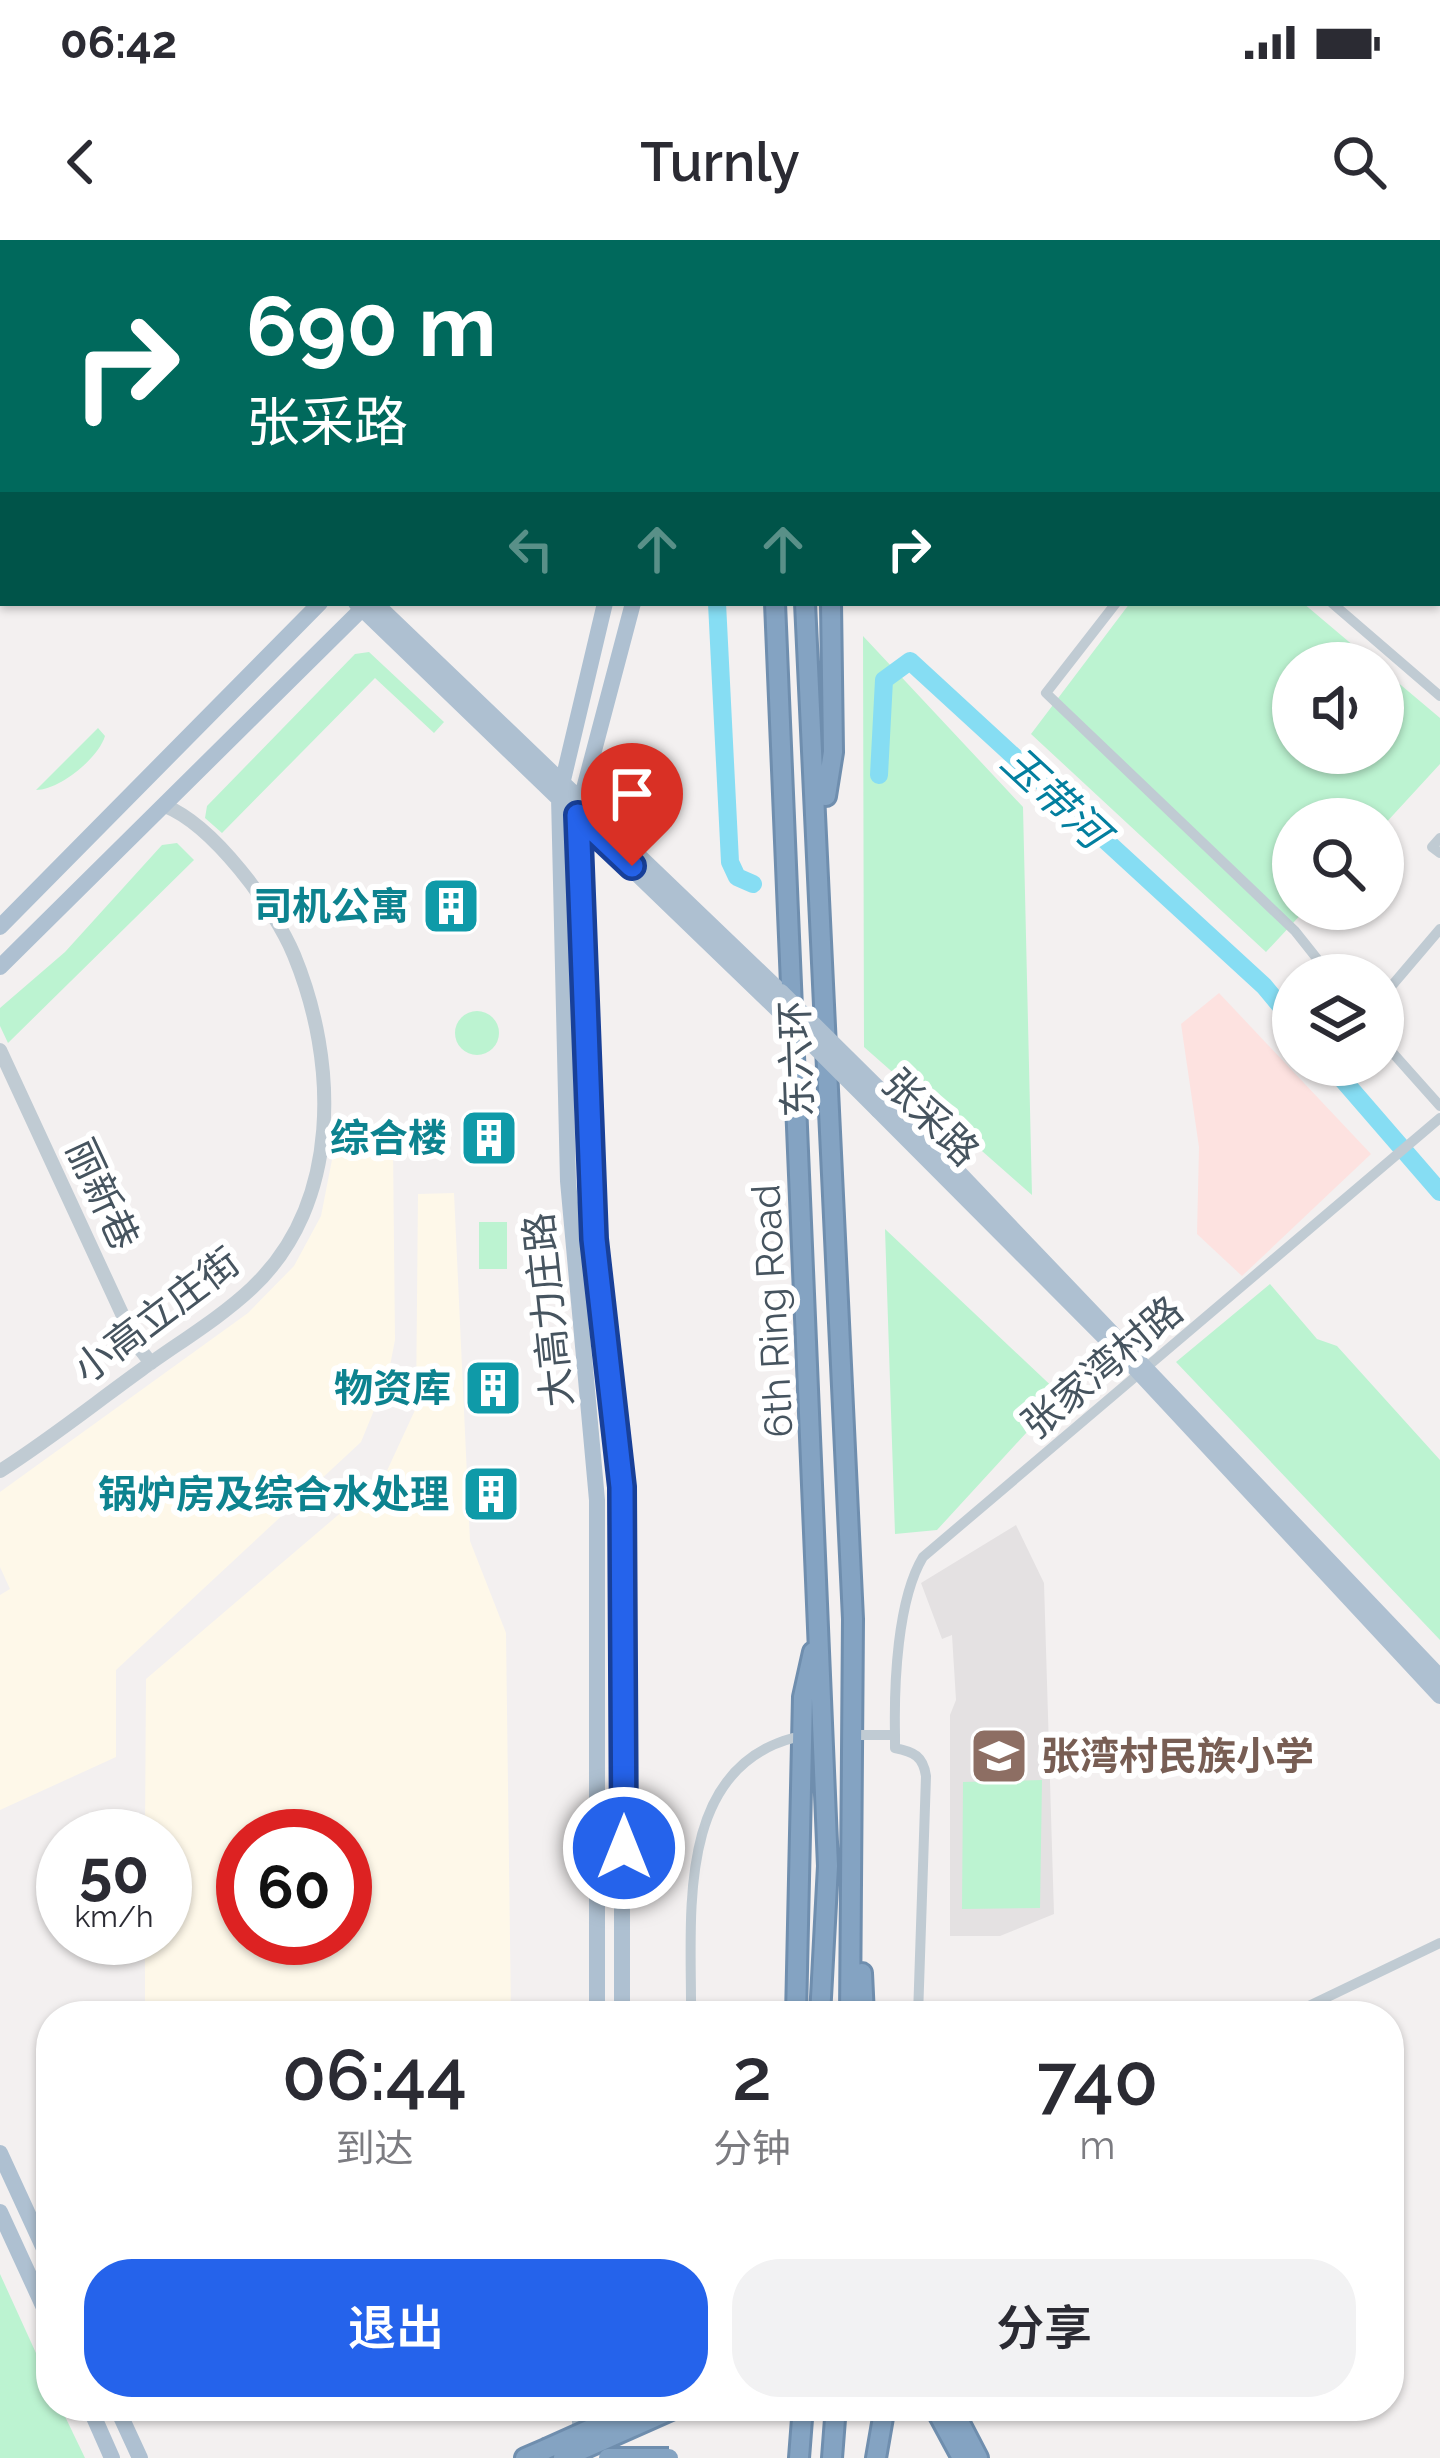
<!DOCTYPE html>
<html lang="zh">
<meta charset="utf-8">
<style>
body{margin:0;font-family:Raleway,"Noto Sans SC",sans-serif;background:#f2f2f3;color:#2b2b33;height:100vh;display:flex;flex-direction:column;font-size:45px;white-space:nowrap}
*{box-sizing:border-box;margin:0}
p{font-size:39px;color:#7c7c81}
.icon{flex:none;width:66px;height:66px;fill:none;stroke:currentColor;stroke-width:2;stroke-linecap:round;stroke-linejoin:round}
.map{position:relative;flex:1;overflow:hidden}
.side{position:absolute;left:36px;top:1761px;width:1368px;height:420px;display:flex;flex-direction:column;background:#fff;border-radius:48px;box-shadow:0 3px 9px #0004}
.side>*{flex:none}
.top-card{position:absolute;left:0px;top:0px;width:1440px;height:366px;box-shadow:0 3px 9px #0004;background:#00695c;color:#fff;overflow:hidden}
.tools{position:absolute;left:1272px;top:402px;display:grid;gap:24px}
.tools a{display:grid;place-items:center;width:132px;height:132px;border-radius:50%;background:#fff;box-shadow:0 3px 9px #0004;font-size:60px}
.speed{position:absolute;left:36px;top:1569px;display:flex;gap:24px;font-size:60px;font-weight:700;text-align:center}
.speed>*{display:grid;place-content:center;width:156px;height:156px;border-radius:50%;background:#fff;box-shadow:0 3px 9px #0004;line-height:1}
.speed small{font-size:30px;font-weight:400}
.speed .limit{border:18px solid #d22;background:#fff;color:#111}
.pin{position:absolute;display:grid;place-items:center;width:102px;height:102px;color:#fff;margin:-123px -51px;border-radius:50% 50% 50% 0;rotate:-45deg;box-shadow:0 0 12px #0007}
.pin .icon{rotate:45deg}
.me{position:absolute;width:132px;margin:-66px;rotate:0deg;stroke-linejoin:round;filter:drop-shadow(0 0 9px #0008)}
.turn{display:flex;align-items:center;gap:42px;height:252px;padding:0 48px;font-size:54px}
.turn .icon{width:156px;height:156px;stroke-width:2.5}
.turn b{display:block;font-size:84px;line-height:102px}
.lanes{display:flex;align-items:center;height:114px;padding:0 48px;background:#0003;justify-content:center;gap:60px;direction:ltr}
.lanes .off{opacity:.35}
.eta{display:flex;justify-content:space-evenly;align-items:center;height:204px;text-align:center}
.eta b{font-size:72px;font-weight:600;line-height:84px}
.action{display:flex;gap:24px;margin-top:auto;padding:24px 48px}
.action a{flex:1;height:138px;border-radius:48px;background:#2563eb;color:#fff;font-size:48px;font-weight:600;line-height:138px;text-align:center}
.action a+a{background:#f2f2f3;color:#2b2b33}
.status{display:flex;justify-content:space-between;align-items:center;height:84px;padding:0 60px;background:#fff;direction:ltr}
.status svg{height:33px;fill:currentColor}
header{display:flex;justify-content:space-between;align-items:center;height:156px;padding:0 48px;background:#fff;font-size:54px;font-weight:600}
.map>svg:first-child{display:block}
.commercial{fill:#fef8e9;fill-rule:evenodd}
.education{fill:#e4e1e2}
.medical{fill:#fde2e0}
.green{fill:#bcf3d1}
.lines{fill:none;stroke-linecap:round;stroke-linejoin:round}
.river{stroke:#86ddf3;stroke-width:18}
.motorway-tunnel{stroke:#c8c9cc;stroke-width:18;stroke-dasharray:18 9;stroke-linecap:butt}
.motorway-casing{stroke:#6f8eae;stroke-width:24}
.minor{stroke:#c0cbd3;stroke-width:10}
.tertiary{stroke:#c0cbd3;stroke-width:14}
.primary{stroke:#aec0d1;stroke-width:16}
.motorway{stroke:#84a3c2;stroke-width:18}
.motorway-bridge-casing{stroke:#6f8eae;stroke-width:24;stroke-linecap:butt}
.primary-bridge{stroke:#aec0d1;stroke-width:16}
.motorway-bridge{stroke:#84a3c2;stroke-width:18}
.route-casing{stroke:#184099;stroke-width:30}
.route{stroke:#2563eb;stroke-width:21}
.labels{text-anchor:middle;stroke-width:12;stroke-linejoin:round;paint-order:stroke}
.culture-label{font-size:39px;font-weight:bold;fill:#0d838f;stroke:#fff;text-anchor:end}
.street-label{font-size:39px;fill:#46545f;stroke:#fff}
.education-label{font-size:39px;font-weight:bold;fill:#785e54;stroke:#fff;text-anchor:start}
.water-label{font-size:42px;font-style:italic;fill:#037f9f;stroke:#fff}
</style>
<div class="status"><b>06:42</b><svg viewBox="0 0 49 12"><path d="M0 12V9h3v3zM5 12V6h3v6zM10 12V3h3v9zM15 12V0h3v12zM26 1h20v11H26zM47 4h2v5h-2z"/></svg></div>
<header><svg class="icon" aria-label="back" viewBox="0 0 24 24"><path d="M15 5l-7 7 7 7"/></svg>Turnly<svg class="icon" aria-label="search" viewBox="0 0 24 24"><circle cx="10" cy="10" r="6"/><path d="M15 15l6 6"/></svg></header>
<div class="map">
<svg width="1440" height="2218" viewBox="0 0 1440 2218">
<rect width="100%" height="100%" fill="#f3f0f0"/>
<path class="commercial" d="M380,891L393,907L395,1100L388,1136L361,1202L116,1430V1517L0,1570V1355L10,1349L0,1327V1252L248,1073L294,1026L321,976L337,894Z
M454,953L470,1301L506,1393L511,1776H145V1698H165V1596H145L146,1439L385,1235L416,1168L418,954ZM243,1596H345V1698H243Z"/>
<path class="education" d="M1016,1285L1044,1343L1054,1674L1000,1696H950V1475L956,1460L952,1395L942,1399L921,1343Z"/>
<path class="medical" d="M1219,753L1371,914L1242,1036L1197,994L1199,907L1181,784Z"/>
<path class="green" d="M1130,363H1303L1374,423H1293V513H1383V430L1440,478V524L1383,586V579H1293V669H1306L1266,712L1031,494Z
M863,396L1023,567L1032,955L864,807Z
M369,412L444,482L434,493L375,438L222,593L205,578L207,566L355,414Z
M98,488L105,496C98,519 59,550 36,550Z
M177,603L194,620L8,803L0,786V768L65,712L162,605Z
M455 793a22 22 0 1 1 44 0a22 22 0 1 1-44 0Z
M479,982H507V1029H479Z
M885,989L1061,1155L937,1290L895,1294Z
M1270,1044L1317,1099L1337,1106L1440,1220V1400L1176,1122Z
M1042,1540L1040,1668L962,1669L963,1542Z
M0,2034L51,2146V2166H60L85,2218H0Z"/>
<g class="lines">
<path class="river" d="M717,363L730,622L737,637L753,644
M879,535L884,440L910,421L1264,746L1293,781
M1330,825L1440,952"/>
<path class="motorway-tunnel" d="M837,3L838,0"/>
<g class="motorway-casing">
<path id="motorway" d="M738,3V0
M786,3L787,0
M775,363L828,1626L820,1776
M805,363L853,1379L850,1776
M826,556L833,512L831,363
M862,1733L864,1776
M796,1776L803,1457L813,1412
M934,2166L962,2218
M951,2166L978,2218
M525,2218L546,2209
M799,2218L803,2166
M832,2218L836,2166
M876,2218L885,2166"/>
</g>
<path class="minor" d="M1423,3L1426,0
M1437,147L1440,150
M1116,363L1046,453L1295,691L1330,735
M1332,363L1440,456
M1440,598L1432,607L1440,613
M1383,756L1440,689
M1383,802L1440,866
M861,1495H895C894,1445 897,1360 923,1317L1440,878
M895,1495V1508C914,1512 923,1516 926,1536L918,1776
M691,1776C692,1679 674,1530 793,1498
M1288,1776L1440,1703"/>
<path class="tertiary" d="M0,810L136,1104L151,1123
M0,1231C49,1200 95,1163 141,1130C178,1103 219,1079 252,1048C342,963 338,822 294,715C274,667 213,585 165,566"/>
<path class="primary" d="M10,0L13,3
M756,3V0
M773,3L774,0
M0,7L3,10
M356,363L781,773
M375,363L781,752
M0,687L320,363
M0,727L368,363
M882,852L1440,1437
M878,870L1133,1126L1440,1456
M597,1776V1260L568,941L559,557L605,363
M622,1776V1247L594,999L577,575L633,363
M0,1913L51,2024
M0,1972L51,2083
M89,2166L112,2218
M116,2166L140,2218
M580,2201V2166"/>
<use href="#motorway" class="motorway"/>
<g class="motorway-bridge-casing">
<path id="motorway-bridge" d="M546,2209L642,2166
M563,2218L680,2166
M608,2218H669"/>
</g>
<path class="primary-bridge" d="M781,752L882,852
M781,773L878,870"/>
<use href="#motorway-bridge" class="motorway-bridge"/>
</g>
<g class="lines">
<g class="route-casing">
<path id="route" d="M624,1608L622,1247L594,999L578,575L632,626"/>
</g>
<use href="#route" class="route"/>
</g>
<defs>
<g id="building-square" transform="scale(3)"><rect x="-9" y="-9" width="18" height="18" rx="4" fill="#0f9aa8" stroke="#fff"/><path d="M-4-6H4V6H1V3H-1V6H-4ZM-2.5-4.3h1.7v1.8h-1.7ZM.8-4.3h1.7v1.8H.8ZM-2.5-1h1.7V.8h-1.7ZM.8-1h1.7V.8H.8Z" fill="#fff"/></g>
<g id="school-square" transform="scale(3)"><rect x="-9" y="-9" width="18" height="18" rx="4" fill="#8d6e63" stroke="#fff"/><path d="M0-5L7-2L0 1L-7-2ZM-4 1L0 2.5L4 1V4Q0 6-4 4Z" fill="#fff"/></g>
</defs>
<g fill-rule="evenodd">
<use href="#building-square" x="451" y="666"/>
<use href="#building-square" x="489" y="898"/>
<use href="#building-square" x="493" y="1148"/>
<use href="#building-square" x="491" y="1254"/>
<use href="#school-square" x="999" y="1516"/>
</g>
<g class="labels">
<g class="culture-label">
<text x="409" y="680">司机公寓</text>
<text x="447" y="912">综合楼</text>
<text x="451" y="1162">物资库</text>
<text x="449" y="1268">锅炉房及综合水处理</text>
</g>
<g class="street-label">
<text transform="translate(796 819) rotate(-92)" y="14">东六环</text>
<text transform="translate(931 877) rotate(45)" y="14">张采路</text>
<text transform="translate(103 954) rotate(65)" y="14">丽新巷</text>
<text transform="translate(548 1070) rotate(-96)" y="14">大高力庄路</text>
<text transform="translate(772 1071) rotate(-93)" y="14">6th Ring Road</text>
<text transform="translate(156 1075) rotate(-37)" y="14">小高立庄街</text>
<text transform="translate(1102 1127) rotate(-40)" y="14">张家湾村路</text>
</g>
<g class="education-label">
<text x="1041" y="1530">张湾村民族小学</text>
</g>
<g class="water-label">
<text transform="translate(1055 557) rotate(43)" y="15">玉带河</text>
</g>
</g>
</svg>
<div class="tools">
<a><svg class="icon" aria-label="sound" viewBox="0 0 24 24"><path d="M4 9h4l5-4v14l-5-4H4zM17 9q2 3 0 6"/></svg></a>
<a><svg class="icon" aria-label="search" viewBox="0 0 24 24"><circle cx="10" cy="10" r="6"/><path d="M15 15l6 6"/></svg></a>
<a><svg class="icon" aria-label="layers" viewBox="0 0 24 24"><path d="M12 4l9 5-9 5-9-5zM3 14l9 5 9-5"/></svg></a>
</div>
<div class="speed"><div>50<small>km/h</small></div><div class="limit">60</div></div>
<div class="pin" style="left:632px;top:626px;background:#d93025"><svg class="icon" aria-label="arrive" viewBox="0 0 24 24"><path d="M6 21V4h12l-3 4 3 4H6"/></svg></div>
<svg class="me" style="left:624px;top:1608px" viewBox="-20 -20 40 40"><circle r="17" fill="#2563eb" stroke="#fff" stroke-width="3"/><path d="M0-11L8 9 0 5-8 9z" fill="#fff"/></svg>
<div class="top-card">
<div class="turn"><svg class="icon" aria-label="right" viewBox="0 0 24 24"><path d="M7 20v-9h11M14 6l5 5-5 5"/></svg><div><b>690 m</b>张采路</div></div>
<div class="lanes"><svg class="icon off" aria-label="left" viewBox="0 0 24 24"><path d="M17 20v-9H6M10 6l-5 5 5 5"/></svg><svg class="icon off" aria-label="ahead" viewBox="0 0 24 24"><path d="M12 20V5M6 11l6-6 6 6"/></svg><svg class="icon off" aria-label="ahead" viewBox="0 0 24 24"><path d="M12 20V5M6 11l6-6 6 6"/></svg><svg class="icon" aria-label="right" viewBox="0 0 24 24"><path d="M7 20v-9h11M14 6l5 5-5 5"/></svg></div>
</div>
<section class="side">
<div class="eta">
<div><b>06:44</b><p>到达</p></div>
<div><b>2</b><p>分钟</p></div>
<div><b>740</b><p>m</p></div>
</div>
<div class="action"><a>退出</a><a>分享</a></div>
</section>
</div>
